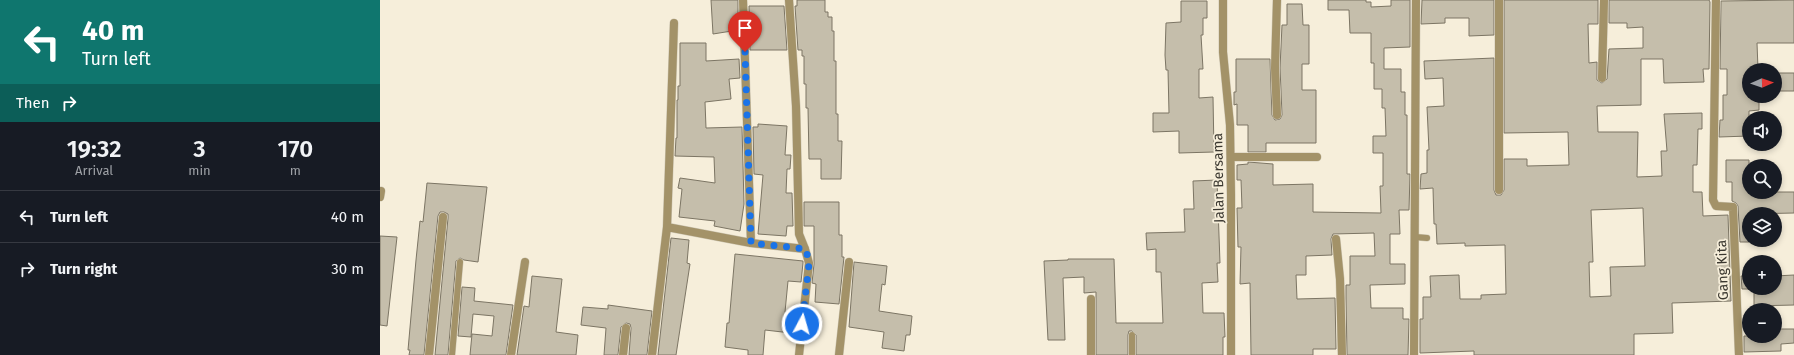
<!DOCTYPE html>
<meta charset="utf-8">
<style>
body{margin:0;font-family:"Fira Sans",sans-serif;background:#20242c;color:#f1f3f6;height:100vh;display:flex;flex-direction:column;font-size:15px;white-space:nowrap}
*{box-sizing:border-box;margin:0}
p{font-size:13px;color:#9ea1a6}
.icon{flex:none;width:22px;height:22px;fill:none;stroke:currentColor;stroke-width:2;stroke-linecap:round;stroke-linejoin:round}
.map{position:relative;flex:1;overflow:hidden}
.details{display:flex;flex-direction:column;background:#171b24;width:380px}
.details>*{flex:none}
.top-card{background:#0f766e;color:#fff;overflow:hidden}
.needle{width:26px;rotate:88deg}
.buttons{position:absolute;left:1362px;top:63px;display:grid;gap:8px}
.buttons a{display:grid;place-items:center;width:40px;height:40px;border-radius:50%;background:#171b24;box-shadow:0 2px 6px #0003;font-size:20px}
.pin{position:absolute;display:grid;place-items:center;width:34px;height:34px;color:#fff;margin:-41px -17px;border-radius:50% 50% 50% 0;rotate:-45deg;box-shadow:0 0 4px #0007}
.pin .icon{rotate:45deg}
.me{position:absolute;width:44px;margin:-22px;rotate:6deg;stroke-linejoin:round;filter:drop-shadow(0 0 3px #0008)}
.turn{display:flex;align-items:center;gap:14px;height:84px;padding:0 16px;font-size:18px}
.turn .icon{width:52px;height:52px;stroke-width:2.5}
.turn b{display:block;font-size:28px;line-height:34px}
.then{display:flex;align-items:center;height:38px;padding:0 16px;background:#0003;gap:8px;font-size:15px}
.eta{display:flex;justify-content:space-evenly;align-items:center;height:68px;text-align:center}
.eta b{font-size:24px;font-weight:600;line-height:28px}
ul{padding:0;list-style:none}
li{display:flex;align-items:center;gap:12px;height:52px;padding:0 16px;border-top:1px solid #363941}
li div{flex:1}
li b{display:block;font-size:15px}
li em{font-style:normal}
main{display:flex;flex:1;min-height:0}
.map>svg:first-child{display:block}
.building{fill:#c5beab;stroke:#7c7564;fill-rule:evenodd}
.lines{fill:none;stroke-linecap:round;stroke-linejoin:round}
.lane-casing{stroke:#d1cab8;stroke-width:7}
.street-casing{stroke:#d1cab8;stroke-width:9}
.lane{stroke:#a39268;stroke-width:6}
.street{stroke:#a39268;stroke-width:8}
.route{stroke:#1a73e8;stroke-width:7;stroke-dasharray:0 12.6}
.labels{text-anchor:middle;stroke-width:3.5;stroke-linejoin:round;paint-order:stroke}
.street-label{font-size:14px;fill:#3b3830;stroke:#f6eeda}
</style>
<main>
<section class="details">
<div class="top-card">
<div class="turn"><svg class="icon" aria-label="left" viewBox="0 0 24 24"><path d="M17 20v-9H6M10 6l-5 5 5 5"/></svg><div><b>40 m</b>Turn left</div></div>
<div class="then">Then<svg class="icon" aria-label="right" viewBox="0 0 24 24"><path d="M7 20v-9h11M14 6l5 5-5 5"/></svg></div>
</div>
<div class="eta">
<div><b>19:32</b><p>Arrival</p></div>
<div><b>3</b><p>min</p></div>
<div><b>170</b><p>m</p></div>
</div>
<ul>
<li><svg class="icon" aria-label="left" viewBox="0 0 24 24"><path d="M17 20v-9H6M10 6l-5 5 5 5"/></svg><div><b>Turn left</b></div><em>40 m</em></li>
<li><svg class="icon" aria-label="right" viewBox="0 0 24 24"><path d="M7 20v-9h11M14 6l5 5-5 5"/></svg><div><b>Turn right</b></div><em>30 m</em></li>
</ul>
</section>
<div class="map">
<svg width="1414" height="355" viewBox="0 0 1414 355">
<rect width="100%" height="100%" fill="#f6eeda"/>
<path class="building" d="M331,0H358V30L333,34Z
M417,0H445V12H448V17H452V31H454V61H456V114H458V141H462L461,179H441V159H429L428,108H426V84H424V56H422V50H418L415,6H417Z
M948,0H986V2H991V7L1011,6V0H1030V47L1004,48V69H1021V92H1025V115H1027V174H1030L1029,210H1019L1020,234H1010V264H1025V284L990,285L991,308H1023V319H1029L1028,355H967L966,298V285H970V256H995L994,233L953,234L951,239L952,255L926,256V275H916L917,299L955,298L956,349H933V355H871L870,283L860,284L861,247H858L857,208H862L861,180H857V165L868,164V162L893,164V185L933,184V212L1001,213L1000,186H1003V153H993V136H1006L1005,108H1002V89H994V63H991V33H970L969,10H948Z
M1042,0H1114V35L1089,36V18H1065V23L1041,24Z
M1124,0H1218V24H1208L1209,63L1217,62V80L1222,83L1227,79L1229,49L1263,48V27L1247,28V23H1229V0H1329L1330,2L1329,69H1323L1324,82L1284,83L1283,59H1261V105L1217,106L1218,132H1258L1257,177L1282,176L1281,151H1287L1284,114L1322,113V129H1318L1317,165H1313V192H1322L1323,216L1348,215L1351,301L1292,303L1293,333L1254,334V355H1094V351L1040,353V319H1043V297H1051L1050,276L1079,275L1080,299H1101V295L1126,294L1125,245L1085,246V243L1057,244L1056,224H1054L1053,188L1040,189L1041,174L1047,173V150H1049L1047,107L1064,106L1063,78L1045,79L1044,61L1114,58V190L1116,195H1121L1124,190V159H1147V166L1189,165L1188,132L1124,133ZM1263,208L1265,266L1230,267L1231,296L1210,297L1209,262H1213L1211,210Z
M1414,0V43H1377L1378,69H1369V96H1379V110L1369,111V136L1339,137L1340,120H1343V95H1347V69H1340L1341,1Z
M801,1H827V18H823V35H821L823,69H819V98L833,97L834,152L799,153V131L773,132V113H789L788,70H786L785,55L786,23L801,22Z
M907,4H922L923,25H929V64H922V90H936V143H886V152H868V125H857V104L854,105V92H856V59H890L892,115L895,120L900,119L902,115L900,68L902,25H907Z
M369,6H404L407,50H370Z
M300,43H326V61L359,59L360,78L349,79L351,99L325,102L326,128L362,127L364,204L360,231L334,226L335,221L299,217L302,189L298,188L300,178L335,183L334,157L295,156L296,138H297V100H298V86H300Z
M1395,73H1414V91H1395Z
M378,124L407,126L405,155H411L410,169H407L406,193H412L413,226H407L406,236L378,234L383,175L374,174L373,127H378Z
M1346,160H1369V192H1414V213L1369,214V242H1360L1358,206L1356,203L1352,201V182H1346Z
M837,180L840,263H837L838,282L822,283L823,313H844L845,337H843V355H756V335L752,331H749L748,335V355H716V292L704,293V277L683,278L685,340H668L664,261L688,260V259H734L736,323H783L781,272H776V249L767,250L766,233L805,232L804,209H814L813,181Z
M47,183L107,187L98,262L84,260L80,258L76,261L68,355H55L68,218V214L64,212H60L58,216L44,355H29L30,350H28L36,260L40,221L43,222Z
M424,202H459V235H462V257H464L459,304L435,302L436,284L432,283L434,264V226H424Z
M0,236L17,237L7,326L0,325Z
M291,238L309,240L307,263L310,264L296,355H278Z
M355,254L423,261V263L421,282L408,281L405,312L413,313L411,333L385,330L383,355H368V350L345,347L347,323H349Z
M474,262L507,266L505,285L502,284L499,311L532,316L530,335H526L524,351L502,348L504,332L469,327Z
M1414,275V305L1374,306V288H1395V276Z
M152,276L182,279L176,332L198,335L196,355H137L144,306L149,307Z
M1361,276H1369V289H1362Z
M82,287L95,288L94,301L133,305L126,355H90L92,334L112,336L114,316L93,314L91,337L78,336Z
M228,305L272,311L267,355H249L251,328L250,324L246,323L241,327L238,355H224L226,328L201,325L203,307L228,309Z
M1395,329H1414V343L1401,344V351L1364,352V336H1395Z"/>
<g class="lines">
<g class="lane-casing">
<path id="lane" d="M1035,237L1047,238
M72,355L80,262
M752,355V335"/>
</g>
<g class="street-casing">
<path id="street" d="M363,0L371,243
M409,0L416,106L419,234L425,249L429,263L419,355
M843,0V52L850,125L851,195V355
M1336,0L1333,200L1336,206L1353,207L1359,355
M1222,78L1224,0
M897,115L895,68L897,0
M851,157H937
M1119,190V0
M0,197L1,191
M287,227L371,243L425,249
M956,239L960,279L962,355
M49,355L63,217
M131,355L145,262
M243,355L246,328
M272,355L287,227L294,23
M459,355L469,262
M711,355V299
M1034,355L1036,0"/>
</g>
<use href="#lane" class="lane"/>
<use href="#street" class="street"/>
</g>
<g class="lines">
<path class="route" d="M365,52L371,243L426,249L429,264L422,324"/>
</g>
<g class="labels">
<g class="street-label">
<text transform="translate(838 178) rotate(-91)" y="5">Jalan Bersama</text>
<text transform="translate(1342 270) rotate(-92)" y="5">Gang Kita</text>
</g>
</g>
</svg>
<div class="buttons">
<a><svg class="needle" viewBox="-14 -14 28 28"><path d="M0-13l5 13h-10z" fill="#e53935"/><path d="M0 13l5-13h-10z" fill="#9ea1a6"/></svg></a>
<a><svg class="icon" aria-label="sound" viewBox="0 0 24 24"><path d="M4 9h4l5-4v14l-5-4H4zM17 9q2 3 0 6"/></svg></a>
<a><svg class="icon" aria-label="search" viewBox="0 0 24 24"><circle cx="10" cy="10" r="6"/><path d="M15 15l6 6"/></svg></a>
<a><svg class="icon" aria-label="layers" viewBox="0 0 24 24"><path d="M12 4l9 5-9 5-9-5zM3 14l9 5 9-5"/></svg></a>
<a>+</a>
<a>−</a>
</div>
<div class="pin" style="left:365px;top:52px;background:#d93025"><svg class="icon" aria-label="arrive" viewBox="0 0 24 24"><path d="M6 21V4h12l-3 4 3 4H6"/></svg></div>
<svg class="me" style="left:422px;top:324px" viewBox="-20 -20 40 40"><circle r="17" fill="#1a73e8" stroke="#fff" stroke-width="3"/><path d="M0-11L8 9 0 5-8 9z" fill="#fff"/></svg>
</div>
</main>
